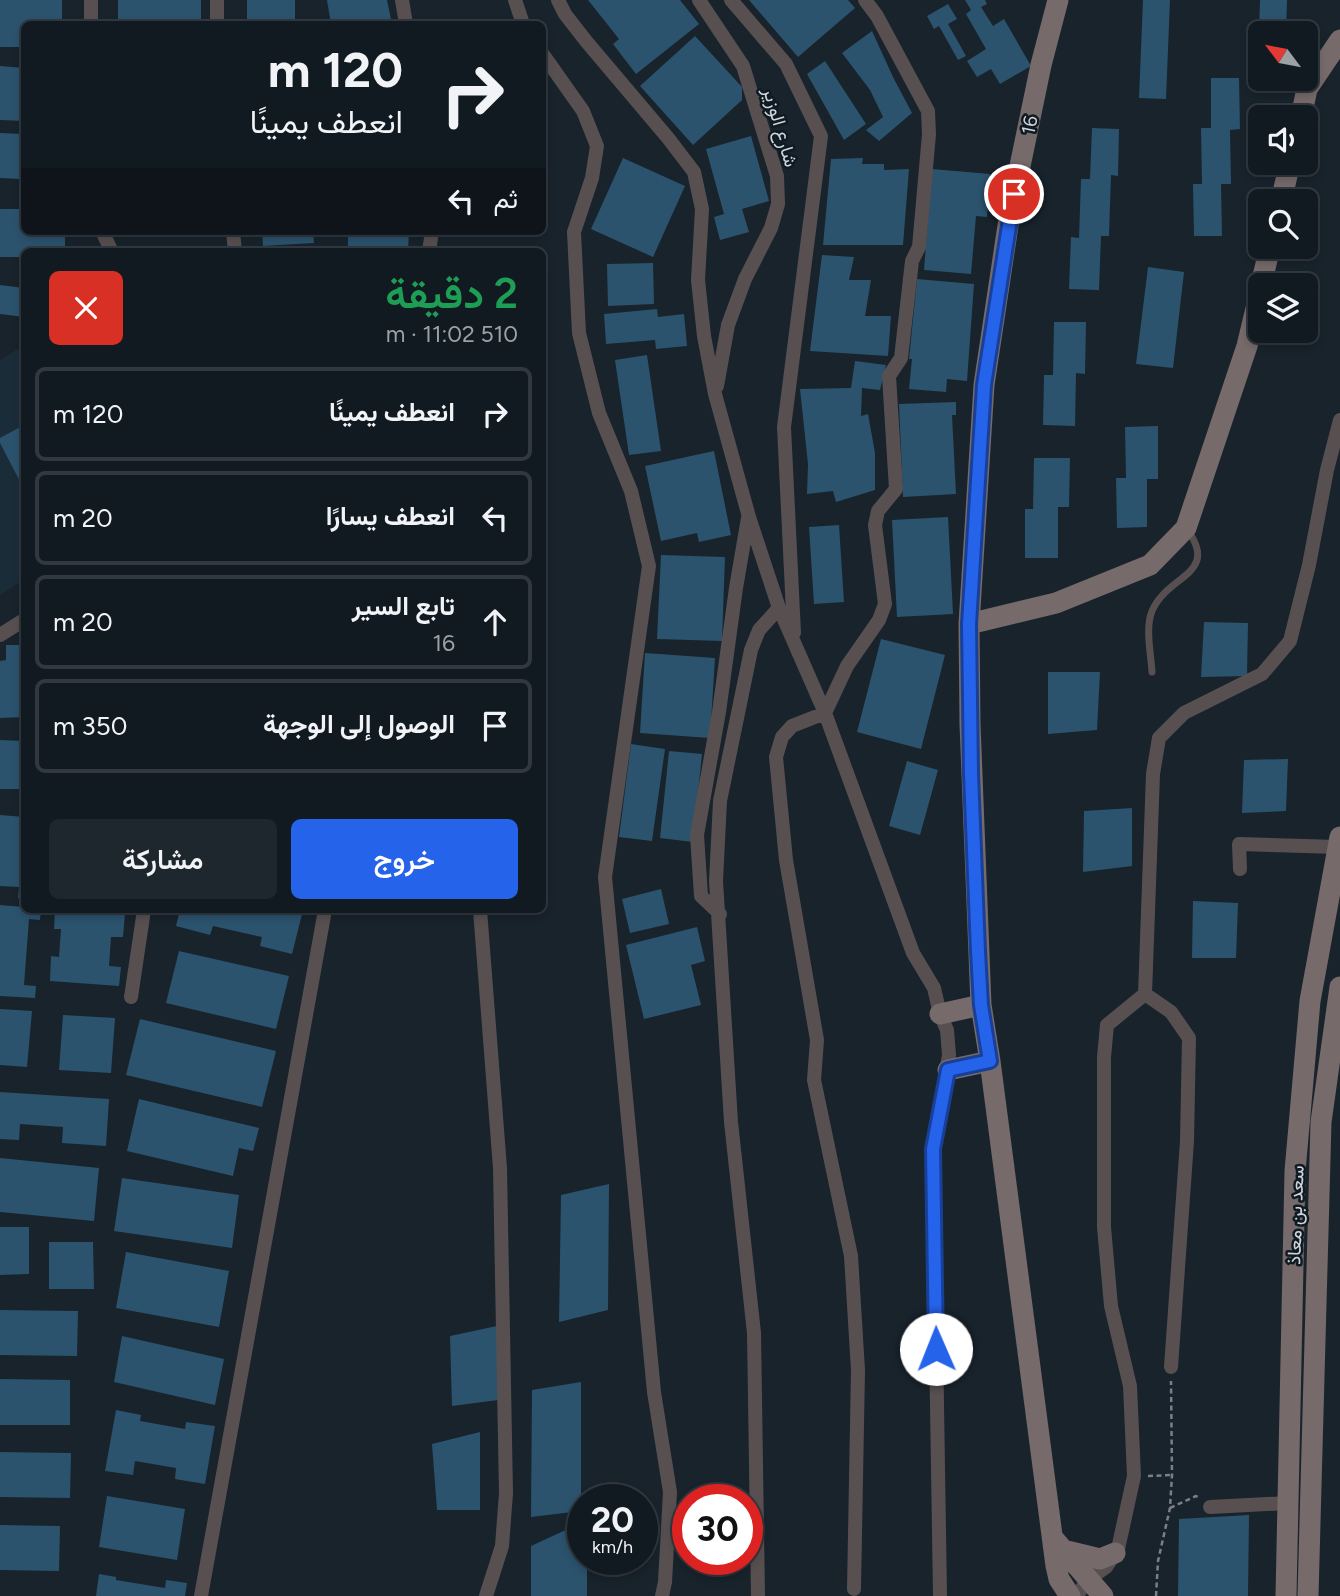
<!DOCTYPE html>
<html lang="ar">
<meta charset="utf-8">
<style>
body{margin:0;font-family:Figtree,Vazirmatn,sans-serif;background:#1f272e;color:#f1f3f6;direction:rtl;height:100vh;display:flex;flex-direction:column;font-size:26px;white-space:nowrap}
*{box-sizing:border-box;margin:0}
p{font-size:23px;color:#9ca1a5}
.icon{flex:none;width:38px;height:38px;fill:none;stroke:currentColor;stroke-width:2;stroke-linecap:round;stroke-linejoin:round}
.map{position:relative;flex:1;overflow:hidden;direction:ltr}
.panel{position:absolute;left:21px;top:248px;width:525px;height:665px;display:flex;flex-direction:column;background:#121a21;border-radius:10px;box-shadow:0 4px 10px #0003,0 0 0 2px #31383f;direction:rtl}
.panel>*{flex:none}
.guide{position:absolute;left:21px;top:21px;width:525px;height:214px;border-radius:10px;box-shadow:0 4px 10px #0003,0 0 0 2px #31383f;direction:rtl;background:#121a21;color:#f1f3f6;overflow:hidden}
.needle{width:46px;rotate:302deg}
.buttons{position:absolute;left:1248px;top:21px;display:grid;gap:14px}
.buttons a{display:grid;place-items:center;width:70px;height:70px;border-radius:10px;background:#121a21;box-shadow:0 4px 10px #0003,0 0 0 2px #31383f;font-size:35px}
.speed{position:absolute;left:567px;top:1484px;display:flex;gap:14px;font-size:35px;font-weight:700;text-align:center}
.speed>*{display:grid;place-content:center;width:91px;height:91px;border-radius:50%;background:#121a21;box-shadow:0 4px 10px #0003,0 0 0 2px #31383f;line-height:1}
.speed small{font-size:18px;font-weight:400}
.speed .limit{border:10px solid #d22;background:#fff;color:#111}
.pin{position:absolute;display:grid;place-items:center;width:60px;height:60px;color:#fff;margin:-30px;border:4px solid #fff;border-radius:50%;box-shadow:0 2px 7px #0007}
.me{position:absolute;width:77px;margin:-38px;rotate:359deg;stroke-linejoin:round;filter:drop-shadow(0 0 5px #0008)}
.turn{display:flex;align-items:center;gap:24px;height:147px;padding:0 28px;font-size:32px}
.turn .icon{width:91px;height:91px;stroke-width:2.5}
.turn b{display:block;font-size:49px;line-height:60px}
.then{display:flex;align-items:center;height:66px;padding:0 28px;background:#0003;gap:14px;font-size:26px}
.round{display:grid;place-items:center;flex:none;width:74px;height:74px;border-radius:10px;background:#1f272e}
.overview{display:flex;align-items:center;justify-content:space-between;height:119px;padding:0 28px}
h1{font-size:42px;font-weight:600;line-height:52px;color:#1e9e55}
.action{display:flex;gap:14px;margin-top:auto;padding:14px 28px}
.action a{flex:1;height:80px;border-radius:10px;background:#2563eb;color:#fff;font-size:28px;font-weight:600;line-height:80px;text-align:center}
.action a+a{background:#1f272e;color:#f1f3f6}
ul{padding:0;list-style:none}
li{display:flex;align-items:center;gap:21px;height:94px;margin:0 14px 10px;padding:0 14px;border:4px solid #31383f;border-radius:10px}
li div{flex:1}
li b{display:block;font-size:26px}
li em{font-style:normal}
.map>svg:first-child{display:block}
.built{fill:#1b2c39}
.building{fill:#2b536e}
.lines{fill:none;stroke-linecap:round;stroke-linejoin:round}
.path{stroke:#788189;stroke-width:2.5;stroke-dasharray:5 3.5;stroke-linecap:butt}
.lane{stroke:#585050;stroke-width:7}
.street{stroke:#585050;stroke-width:14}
.secondary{stroke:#766a6a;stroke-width:21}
.route-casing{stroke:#184099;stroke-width:18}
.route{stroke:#2563eb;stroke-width:12}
.labels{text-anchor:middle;stroke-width:5;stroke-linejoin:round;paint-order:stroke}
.street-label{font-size:19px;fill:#ced5db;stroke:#0f1a22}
</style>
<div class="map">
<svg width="1340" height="1596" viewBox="0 0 1340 1596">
<rect width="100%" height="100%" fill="#18232c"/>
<path class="built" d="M24,345V580L0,595V360Z"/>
<path class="building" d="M0,0H62V24H24V47H0Z
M118,0H201V24H118Z
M247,0H295V24H247Z
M327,0H387L392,24H331Z
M588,0H680L699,24L636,74L613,44L619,39Z
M749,0H848L855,8L798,57Z
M965,0H985L987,4L981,7L993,26L1004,19L1031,66L1000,84L991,69L977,77L967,61L986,49L966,14L971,10Z
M1143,0H1170L1166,99L1139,98Z
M1260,0H1287L1286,33H1259Z
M948,4L957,19L948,24L966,56L958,60L939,26L934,29L927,16Z
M872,31L893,77L912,113L879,141L866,130L883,117L870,90L842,53Z
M695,36L742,87V100L693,145L640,86Z
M825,61L866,124L844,140L807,74Z
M0,66L24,68V121L0,120Z
M1211,78H1239L1240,129L1230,130L1231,184H1221L1222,236H1194L1193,184H1202L1201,128H1211Z
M1092,128L1119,129L1118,176L1111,175L1109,236H1101L1099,290L1069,289L1071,237L1079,238L1081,179H1090Z
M0,133L24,134V157H22L21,179L0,178Z
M751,136L769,201L742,209L749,232L720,240L714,217L724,214L706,149Z
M623,158L685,186L653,257L591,229Z
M863,158L862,164H884V170L909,169L903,245H823L831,159Z
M932,169L990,174L987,217L976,216L971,274L924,270Z
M0,209H24V231H65V252H24V257H0Z
M177,231H216V235L177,233Z
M262,231H313L314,243L263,246Z
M348,231H409L408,251L348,249Z
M822,255L854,257L849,280H871L865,316H891L888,356L810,351Z
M653,263L654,304L608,306L607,264Z
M1148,267L1184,272L1173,368L1136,364Z
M917,279L974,284L967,381L947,379L946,392L909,389L912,359H909Z
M0,285L24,288V317L0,314Z
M657,309L658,317L684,314L687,346L656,349L655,340L606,344L604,314Z
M1054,322H1086L1085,374L1076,373L1075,426L1043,425L1044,375H1053Z
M647,355L661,451L629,455L615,360Z
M855,361L886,365L880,390L862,388L861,416L868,414L875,453V490L836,502L833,491L807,494L808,464L800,389L851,388Z
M956,402V415H952L956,494L903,497L899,404Z
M24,425V489L0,443V438Z
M1158,426V479H1147V527L1117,528L1116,478H1126L1125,427Z
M714,451L731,535L699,542L697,533L661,541L645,466Z
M1034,458H1070L1069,507H1058V558H1025V509H1033Z
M948,517L953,614L897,617L892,520Z
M839,525L844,602L814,604L809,527Z
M661,555L725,557L722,641L657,639Z
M1204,622L1248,623L1247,676L1201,677Z
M881,639L945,655L921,749L857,732Z
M6,645H24V717L0,718V661L6,660Z
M645,653L715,658L710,738L640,733Z
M1048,672H1100L1097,730L1048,734Z
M0,740L24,741V789H0Z
M631,744L665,749L652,841L619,837Z
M669,751L702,754L693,842L660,838Z
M1288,759L1286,811L1242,813L1244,760Z
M907,761L938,770L920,835L889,826Z
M1132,808V866L1083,872L1084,811Z
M0,815L24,817V898H18L19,887L0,886Z
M661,889L669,924L630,933L622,899Z
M1193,901L1238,903L1236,958H1192Z
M0,905L24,907V910H41L40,920L29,919L24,985L36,986L35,998L0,996Z
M55,910L125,913L123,937H111L109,966L121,967L119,986L50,981L51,956L59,957L61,929H54Z
M180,910H303L292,954L260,946L262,937L213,926L210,935L176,926Z
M697,927L705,961L691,965L701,1005L644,1019L626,945Z
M179,951L289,976L276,1029L166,1003Z
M0,1009L32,1011L27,1067L0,1065Z
M63,1015L115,1018L111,1073L59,1070Z
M140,1019L276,1051L262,1107L126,1075Z
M0,1092L109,1099L106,1146L62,1143L63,1127L20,1124L19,1140L0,1139Z
M139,1099L259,1128L253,1151L239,1148L233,1176L127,1151Z
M0,1158L99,1168L94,1221L0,1212Z
M122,1178L239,1195L232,1248L114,1231Z
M609,1184L608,1310L559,1322L561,1195Z
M0,1227H29V1274L0,1275Z
M49,1242H93L94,1289H49Z
M126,1252L229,1271L219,1327L116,1308Z
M0,1310L78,1311L77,1356L0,1355Z
M497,1326L498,1400L452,1406L450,1336Z
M122,1336L224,1359L215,1405L114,1382Z
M0,1379L70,1380V1425H0Z
M581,1382V1511L531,1517L532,1390Z
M116,1410L141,1415L140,1421L185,1429L186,1422L215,1426L205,1484L175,1479L176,1468L135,1461L133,1475L105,1471Z
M480,1432V1510H437L432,1444Z
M0,1452L71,1453L70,1498L0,1497Z
M107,1496L185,1509L177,1560L99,1547Z
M1249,1515L1248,1596H1178L1179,1519Z
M583,1522V1559H587V1596H531V1546Z
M0,1525L60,1526L59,1571L0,1570Z
M99,1574L116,1577V1580L165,1588L166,1580L187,1583L185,1596H96Z"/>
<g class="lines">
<path class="path" d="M1148,1476L1172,1475
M1170,1508L1196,1496L1198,1497
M1156,1596L1158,1561L1170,1508L1172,1475L1171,1381"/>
<path class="lane" d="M1152,672C1151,654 1145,628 1152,611C1168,574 1220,575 1187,529"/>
<path class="street" d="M402,0L406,24
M515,0L523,24
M558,0L565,14L586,41L668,138L694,172L702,209L698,280L704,336L715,394L749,517L779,608L825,713L913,953L934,988L940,1014L947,1030L949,1055L933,1149L940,1596
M699,0L743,66L777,176L778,204L771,228L745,279L728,325L717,386
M731,0L786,64L821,136L784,427L794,633
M91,24V0
M217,24V0
M542,53L583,111L597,146L592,178L574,232L579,333L599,413L631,491L649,566L605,877L654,1392L670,1492L665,1582L662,1596
M102,231L112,252
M233,231L235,252
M429,252L432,231
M0,635L24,620
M1240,869L1239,844L1338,847
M480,910L500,1168L506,1493L502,1546L486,1596
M720,914L701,896L697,835L719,712L736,588L748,518
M1145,994L1171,1012L1189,1038L1187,1141L1171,1367
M131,997L144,910
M1210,1507L1289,1503
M854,1589L858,1370L851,1256L814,1080L817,1040L786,860L776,757L782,737L792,726L825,713L847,666L879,620L885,604L875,525L878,511L896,489L889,376L901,358L912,261L919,247L929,134L928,111L877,16L865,0
M201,1596L325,910
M758,1596L754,1333L731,1122L716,881L720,801L751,650L759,630L779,608
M1076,1596L1089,1579L1106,1567L1118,1549L1134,1476L1130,1386L1111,1306L1104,1227V1057L1107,1025L1145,994L1153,774L1159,738L1184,713L1262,674L1290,641L1309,565L1327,470L1340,420"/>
<path class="secondary" d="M1058,0L1041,65L1009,219L984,385L969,624L970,724L981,1005L990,1061L1056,1566L1059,1579L1070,1596
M1301,117L1307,89L1340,40
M1281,201L1290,163
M1261,285L1270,247
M969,624L1056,603L1150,565L1186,528L1247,346L1260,292
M940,1014L981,1005
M948,1070L990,1061
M1053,1538L1103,1596
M1063,1550L1100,1559L1115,1553
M1286,1596L1295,1171L1310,1001L1340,837
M1308,1596L1321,1122L1340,987"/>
</g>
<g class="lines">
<g class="route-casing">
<path id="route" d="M936,1349L933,1149L948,1070L990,1061L981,1005L978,951L971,774L969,624L984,385L1014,194"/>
</g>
<use href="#route" class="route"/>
</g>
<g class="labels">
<g class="street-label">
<text transform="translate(1029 125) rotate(-78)" y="7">16</text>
<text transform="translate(781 127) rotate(74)" y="7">شارع الوزير</text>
<text transform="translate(1295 1215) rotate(-88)" y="7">سعد بن معاذ</text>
</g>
</g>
</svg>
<div class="buttons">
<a><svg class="needle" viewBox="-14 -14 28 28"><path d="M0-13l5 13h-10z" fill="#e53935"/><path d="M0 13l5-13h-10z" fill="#9ca1a5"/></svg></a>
<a><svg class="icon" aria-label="sound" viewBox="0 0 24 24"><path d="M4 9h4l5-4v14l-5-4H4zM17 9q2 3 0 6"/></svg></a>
<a><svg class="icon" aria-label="search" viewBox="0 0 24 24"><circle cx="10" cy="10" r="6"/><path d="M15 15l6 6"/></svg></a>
<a><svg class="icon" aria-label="layers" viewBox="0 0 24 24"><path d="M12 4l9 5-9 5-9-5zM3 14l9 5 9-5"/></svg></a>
</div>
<div class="speed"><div>20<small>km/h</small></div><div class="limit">30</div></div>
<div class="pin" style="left:1014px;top:194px;background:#d93025"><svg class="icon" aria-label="arrive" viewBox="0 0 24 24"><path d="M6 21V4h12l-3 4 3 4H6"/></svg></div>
<svg class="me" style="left:936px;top:1349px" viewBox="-20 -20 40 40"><circle r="19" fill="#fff"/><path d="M0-13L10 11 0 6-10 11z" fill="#2563eb"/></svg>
<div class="guide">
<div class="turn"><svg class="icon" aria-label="right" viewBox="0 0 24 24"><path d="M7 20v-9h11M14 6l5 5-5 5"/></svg><div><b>120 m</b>انعطف يمينًا</div></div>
<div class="then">ثم<svg class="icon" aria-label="left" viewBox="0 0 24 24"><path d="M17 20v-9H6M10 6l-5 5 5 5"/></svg></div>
</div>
<section class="panel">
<div class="overview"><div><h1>2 دقيقة</h1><p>510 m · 11:02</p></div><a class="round" style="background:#d93025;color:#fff"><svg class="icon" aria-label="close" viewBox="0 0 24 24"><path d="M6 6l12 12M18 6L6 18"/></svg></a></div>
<ul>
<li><svg class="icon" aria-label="right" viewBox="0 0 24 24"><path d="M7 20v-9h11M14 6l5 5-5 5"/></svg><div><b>انعطف يمينًا</b></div><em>120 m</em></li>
<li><svg class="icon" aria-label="left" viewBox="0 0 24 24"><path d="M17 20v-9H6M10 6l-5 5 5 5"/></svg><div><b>انعطف يسارًا</b></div><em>20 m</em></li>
<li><svg class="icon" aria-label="ahead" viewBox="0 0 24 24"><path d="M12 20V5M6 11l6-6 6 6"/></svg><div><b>تابع السير</b><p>16</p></div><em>20 m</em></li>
<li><svg class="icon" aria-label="arrive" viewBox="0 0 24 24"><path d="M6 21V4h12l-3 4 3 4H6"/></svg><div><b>الوصول إلى الوجهة</b></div><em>350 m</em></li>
</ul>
<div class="action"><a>خروج</a><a>مشاركة</a></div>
</section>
</div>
